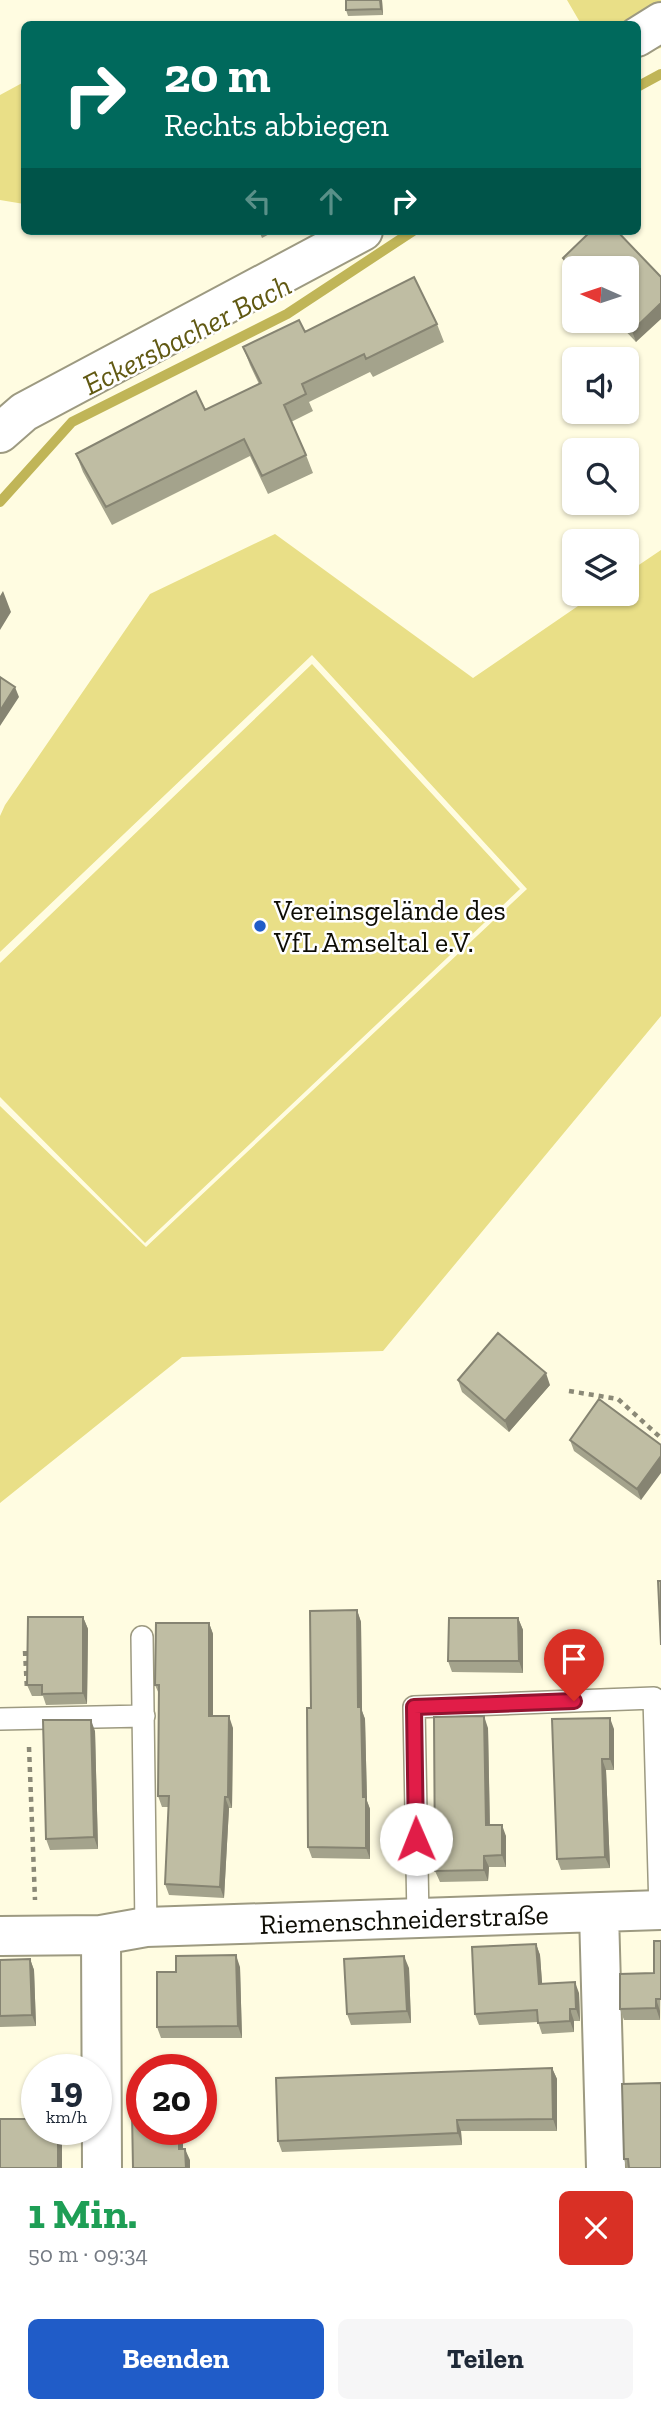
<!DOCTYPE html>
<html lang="de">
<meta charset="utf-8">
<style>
body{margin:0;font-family:"Zilla Slab",serif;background:#f6f6f7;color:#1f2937;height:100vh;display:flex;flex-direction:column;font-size:26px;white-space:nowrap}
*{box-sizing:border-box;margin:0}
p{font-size:23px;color:#747a83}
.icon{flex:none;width:38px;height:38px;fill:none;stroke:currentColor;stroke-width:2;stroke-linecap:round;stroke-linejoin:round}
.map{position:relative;height:2168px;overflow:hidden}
.details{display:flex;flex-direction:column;background:#fff;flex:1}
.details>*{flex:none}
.banner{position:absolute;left:21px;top:21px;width:620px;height:214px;border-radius:10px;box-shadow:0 2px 5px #0004;background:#00695c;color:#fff;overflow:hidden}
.needle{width:46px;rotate:273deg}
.buttons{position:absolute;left:562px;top:256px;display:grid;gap:14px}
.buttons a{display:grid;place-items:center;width:77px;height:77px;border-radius:10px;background:#fff;box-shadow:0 2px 5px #0004;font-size:35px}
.speed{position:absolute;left:21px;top:2054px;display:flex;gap:14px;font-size:35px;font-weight:700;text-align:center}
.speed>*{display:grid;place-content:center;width:91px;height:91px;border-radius:50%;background:#fff;box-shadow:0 2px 5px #0004;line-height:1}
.speed small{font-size:18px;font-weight:400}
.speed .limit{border:10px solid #d22;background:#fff;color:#111}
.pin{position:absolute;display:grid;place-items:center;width:60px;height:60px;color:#fff;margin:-72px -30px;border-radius:50% 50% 50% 0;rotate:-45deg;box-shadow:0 0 7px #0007}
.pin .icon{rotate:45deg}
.me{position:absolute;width:77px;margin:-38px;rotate:359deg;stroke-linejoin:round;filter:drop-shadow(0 0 5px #0008)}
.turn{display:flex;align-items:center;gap:24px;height:147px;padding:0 28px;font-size:32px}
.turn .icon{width:91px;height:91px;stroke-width:2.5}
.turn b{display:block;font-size:49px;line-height:60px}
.lanes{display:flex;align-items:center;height:66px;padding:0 28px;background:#0003;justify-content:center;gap:35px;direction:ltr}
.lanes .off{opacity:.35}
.round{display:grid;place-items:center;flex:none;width:74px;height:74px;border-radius:10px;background:#f6f6f7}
.headline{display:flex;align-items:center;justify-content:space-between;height:119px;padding:0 28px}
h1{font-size:42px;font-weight:700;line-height:52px;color:#1e9e55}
.button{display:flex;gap:14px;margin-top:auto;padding:14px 28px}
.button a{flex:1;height:80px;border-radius:10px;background:#205cc8;color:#fff;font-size:28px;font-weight:700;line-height:80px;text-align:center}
.button a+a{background:#f6f6f7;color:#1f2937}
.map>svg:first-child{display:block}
.green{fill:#e9df87}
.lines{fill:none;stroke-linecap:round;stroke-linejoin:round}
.stream{stroke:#c0b557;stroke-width:10}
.lane-casing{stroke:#9d9a81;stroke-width:24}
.street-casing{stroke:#9d9a81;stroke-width:42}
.path{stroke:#8b8977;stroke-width:4.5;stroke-dasharray:5 5;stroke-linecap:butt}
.lane{stroke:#fff;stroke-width:21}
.street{stroke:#fff;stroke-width:38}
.wall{fill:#a4a38c}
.shaded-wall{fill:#868472}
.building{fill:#bfbda3;stroke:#868472;stroke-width:2}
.route-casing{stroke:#92132f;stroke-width:18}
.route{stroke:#e11d48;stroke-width:12}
.poi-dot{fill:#205cc8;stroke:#fff;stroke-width:2.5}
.labels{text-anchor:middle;stroke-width:5;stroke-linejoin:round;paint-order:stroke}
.poi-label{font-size:28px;fill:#0e0d05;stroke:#fff;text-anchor:start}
.street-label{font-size:28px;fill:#0e0d05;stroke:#fff}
.water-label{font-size:30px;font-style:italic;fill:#615912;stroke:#fff}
</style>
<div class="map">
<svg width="661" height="2168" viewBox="0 0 661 2168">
<rect width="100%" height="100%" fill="#fffce1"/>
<path class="green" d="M567,0H661V48L637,53V24H581Z
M24,82V204L0,200V95Z
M275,534L473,678L597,593H626L627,573L661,550V1016L383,1351L182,1357L0,1503V1106L146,1247L527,889L312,655L0,952V816L5,805L150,594Z
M312,664L520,889L145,1243L0,1097V963Z"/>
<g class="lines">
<path class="stream" d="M637,87L661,74
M0,502L72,422L287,314L413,231"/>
<g class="lane-casing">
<path id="lane" d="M142,1637L146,1927
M0,1719L144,1716
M418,1918L414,1707L654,1698L660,1910"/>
</g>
<g class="street-casing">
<path id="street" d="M637,37L661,22
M0,433L24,412L363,231
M599,1913L606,2168
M101,1935L102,2168
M0,1936L101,1935L146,1927L661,1910"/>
</g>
<path class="path" d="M569,1391L618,1399L661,1438
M25,1651L27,1690
M29,1747L35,1900"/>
<use href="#lane" class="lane"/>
<use href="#street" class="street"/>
</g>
<path class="wall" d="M382,0L383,15L348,16L346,10Z
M259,231H275L262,238Z
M563,258L661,277L636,342L615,320H626L574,268V277L567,270Z
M437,324L444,342L373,377L370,372L309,402L313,411L291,422L306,455L313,473L268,494L250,456L112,525L83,472L76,454L205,410L259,384L250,365L243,347L305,332Z
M458,1380L550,1385L509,1432L462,1392Z
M570,1440L661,1445L641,1500L574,1451Z
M357,1610L361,1622L362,1711L365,1719L367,1801L370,1809V1859L312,1858L308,1847L311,1708Z
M83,1617L88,1629L87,1704L46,1705L43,1696H32L27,1685Z
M518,1618L523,1630V1673L452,1672L448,1661Z
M209,1623L213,1634V1716L233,1728L232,1808H229L224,1898L169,1895L165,1884L169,1807H162L158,1796L159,1694L155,1685Z
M488,1728L490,1825L506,1836V1867H489L488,1881L440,1882L435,1871Z
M614,1729V1770H606L610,1868L561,1870L557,1859Z
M95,1731L98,1849L50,1850L46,1839Z
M661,1941L660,2020H624L620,2009L654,1973Z
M536,1944L540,1955L542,1984L579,1993L580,2021H574V2032L542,2034L538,2022L479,2025L475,2014Z
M30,1959L34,1970L36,2026L0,2027V1960Z
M240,1967L242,2038H161L157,2027L176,1972Z
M409,1968L411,2023L351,2025L347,2014Z
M552,2068L557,2079V2131H461L462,2145L282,2152L278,2141Z
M622,2084L661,2168H627L624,2159Z"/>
<path class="shaded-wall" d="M380,0H382L383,15L381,9Z
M661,303V319L636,342L632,331Z
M3,591L11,612L0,630V596Z
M15,687L19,697L0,726V711Z
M546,1373L550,1385L509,1432L505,1421Z
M661,1456V1473L641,1500L637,1489Z
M357,1610L361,1622L362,1711L365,1719L367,1801L370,1809V1859L366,1848L358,1707Z
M83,1617L88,1629L87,1704L83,1693Z
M518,1618L523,1630V1673L519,1661Z
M209,1623L213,1634V1727L209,1716Z
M229,1716L233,1728L232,1808L228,1797Z
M484,1716L488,1728L490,1837L486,1825Z
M610,1718L614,1729V1770L610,1759Z
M91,1720L95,1731L98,1849L94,1837Z
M602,1759L606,1770L610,1868L605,1857Z
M225,1797L229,1808L224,1898L220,1887Z
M502,1825L506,1836V1867L502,1855Z
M484,1856L489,1867L488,1881L484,1870Z
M536,1944L540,1955L543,1995L539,1984Z
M236,1955L240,1967L242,2038L238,2026Z
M404,1956L409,1968L411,2023L407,2011Z
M30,1959L34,1970L36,2026L32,2015Z
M575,1982L579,1993L580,2021L576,2009Z
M656,1999L660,2011V2020L656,2008Z
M570,2009L574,2021V2032L570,2021Z
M552,2068L557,2079V2131L553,2119Z
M457,2120L461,2131L462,2145L458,2133Z
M58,2130H62V2168H58Z
M179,2130H183V2160L179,2149Z
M185,2149L190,2160V2168H186Z"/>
<path class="building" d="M346,0H380L381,9L346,10Z
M591,231H617L661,277V303L632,331L622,320H626V268H574V270L563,258Z
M414,277L437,324L366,359L364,354L302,384L306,394L284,405L306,455L262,476L244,439L106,507L76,454L196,391L205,410L261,383L243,347L299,320L305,332Z
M0,677L15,687L0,711Z
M498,1333L546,1373L505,1421L458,1380Z
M599,1399L661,1445V1456L637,1489L570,1440Z
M658,1581H661V1645Z
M357,1610L358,1707H361L363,1797H366V1848L308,1847L307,1708H311L310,1611Z
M28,1617H83V1693L42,1694V1685H27Z
M449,1618H518L519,1661H448Z
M156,1623H209V1716H229L228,1797H225L220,1887L165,1884L169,1796H158L159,1685H155Z
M484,1716L486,1825H502V1855L484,1856V1870L435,1871L434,1717Z
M610,1718V1759H602L605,1857L557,1859L552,1719Z
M43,1720H91L94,1837L46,1839Z
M654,1941H661V1999H656V2008L620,2009V1974L654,1973Z
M536,1944L539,1984L575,1982L576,2009H570V2021L538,2023L537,2010L475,2014L472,1947Z
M236,1955L238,2026L157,2027V1972H176V1956Z
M404,1956L407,2011L347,2014L344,1959Z
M30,1959L32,2015L0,2016V1960Z
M552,2068L553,2119L457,2120L458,2133L278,2141L276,2078Z
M661,2083V2168H629L628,2159H624L622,2084Z
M132,2113H142V2130H179V2149H185L186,2168H133Z
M0,2119H37V2130H58V2168H0Z"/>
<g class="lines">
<g class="route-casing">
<path id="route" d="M416,1839L414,1707L574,1701"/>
</g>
<use href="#route" class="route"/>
</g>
<circle class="poi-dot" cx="260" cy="926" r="7"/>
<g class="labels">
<g class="poi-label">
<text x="274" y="920">Vereinsgelände des<tspan x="274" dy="32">VfL Amseltal e.V.</tspan></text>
</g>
<g class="street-label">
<text transform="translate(404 1919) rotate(-2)" y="10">Riemenschneiderstraße</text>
</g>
<g class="water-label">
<text transform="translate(187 335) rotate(-27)" y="10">Eckersbacher Bach</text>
</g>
</g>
</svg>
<div class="buttons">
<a><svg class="needle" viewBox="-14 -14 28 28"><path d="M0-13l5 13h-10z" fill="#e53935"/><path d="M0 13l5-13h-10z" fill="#747a83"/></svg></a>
<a><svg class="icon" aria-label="sound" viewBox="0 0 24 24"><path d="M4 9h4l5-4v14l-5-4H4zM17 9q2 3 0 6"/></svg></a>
<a><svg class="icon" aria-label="search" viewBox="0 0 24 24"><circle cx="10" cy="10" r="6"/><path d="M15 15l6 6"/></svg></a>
<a><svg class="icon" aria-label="layers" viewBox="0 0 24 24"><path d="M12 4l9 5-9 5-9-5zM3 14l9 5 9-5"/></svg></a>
</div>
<div class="speed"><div>19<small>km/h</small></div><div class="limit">20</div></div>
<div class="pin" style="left:574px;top:1701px;background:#d93025"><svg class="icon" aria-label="arrive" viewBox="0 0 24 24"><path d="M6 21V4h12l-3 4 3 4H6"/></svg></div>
<svg class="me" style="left:416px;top:1839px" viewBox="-20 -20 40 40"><circle r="19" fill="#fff"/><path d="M0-13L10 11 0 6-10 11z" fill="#e11d48"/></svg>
<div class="banner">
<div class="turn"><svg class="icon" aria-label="right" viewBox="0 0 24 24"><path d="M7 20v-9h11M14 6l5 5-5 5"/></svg><div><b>20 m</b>Rechts abbiegen</div></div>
<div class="lanes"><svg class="icon off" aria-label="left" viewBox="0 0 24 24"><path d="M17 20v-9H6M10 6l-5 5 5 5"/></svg><svg class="icon off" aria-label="ahead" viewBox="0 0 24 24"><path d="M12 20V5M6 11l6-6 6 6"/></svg><svg class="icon" aria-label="right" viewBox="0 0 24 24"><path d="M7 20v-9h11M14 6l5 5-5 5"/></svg></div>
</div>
</div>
<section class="details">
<div class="headline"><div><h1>1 Min.</h1><p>50 m · 09:34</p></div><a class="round" style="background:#d93025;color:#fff"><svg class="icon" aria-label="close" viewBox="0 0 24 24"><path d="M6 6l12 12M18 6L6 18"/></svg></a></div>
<div class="button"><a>Beenden</a><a>Teilen</a></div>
</section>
